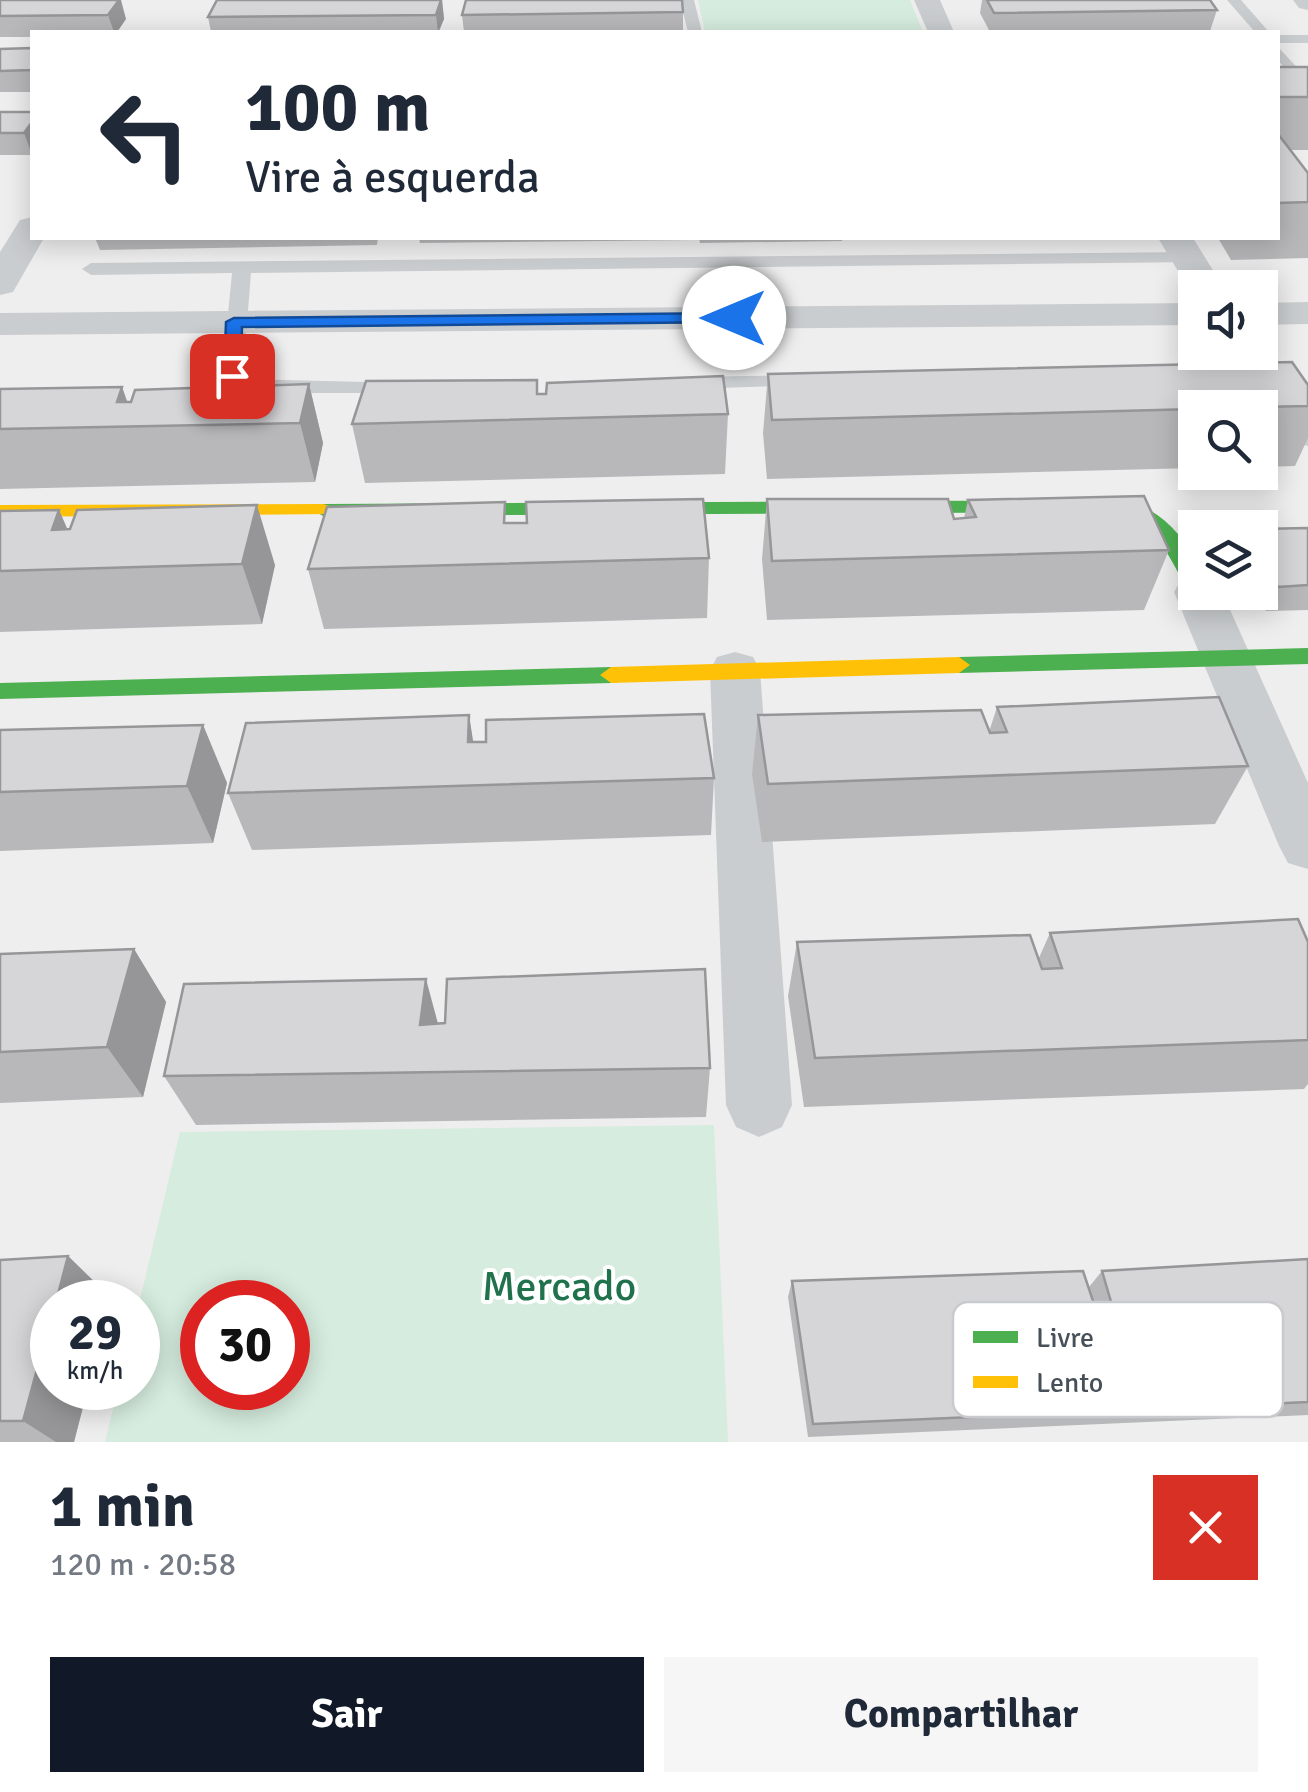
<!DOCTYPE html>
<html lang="pt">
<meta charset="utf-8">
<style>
body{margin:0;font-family:Signika,sans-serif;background:#f6f6f7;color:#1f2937;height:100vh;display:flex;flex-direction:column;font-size:38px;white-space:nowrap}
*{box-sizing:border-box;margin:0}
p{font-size:32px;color:#747a83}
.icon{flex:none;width:55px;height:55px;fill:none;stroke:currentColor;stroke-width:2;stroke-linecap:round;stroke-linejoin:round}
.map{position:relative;height:1442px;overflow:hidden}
.sheet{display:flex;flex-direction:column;background:#fff;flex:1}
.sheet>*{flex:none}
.banner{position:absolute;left:30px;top:30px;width:1250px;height:210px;border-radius:0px;box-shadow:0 5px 25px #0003;background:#fff;color:#1f2937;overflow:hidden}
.fabs{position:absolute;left:1178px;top:270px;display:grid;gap:20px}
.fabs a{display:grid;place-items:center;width:100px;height:100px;border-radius:0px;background:#fff;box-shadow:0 5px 25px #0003;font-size:50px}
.speed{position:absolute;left:30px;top:1280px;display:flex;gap:20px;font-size:50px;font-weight:700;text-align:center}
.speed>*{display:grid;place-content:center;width:130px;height:130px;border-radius:50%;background:#fff;box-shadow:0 5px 25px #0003;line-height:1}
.speed small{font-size:25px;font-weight:400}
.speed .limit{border:15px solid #d22;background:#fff;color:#111}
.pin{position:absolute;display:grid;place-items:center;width:85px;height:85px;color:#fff;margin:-42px;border-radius:20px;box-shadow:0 5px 15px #0006}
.me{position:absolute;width:110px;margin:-55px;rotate:270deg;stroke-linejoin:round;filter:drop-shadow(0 0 8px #0008)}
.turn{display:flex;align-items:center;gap:35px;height:210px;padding:0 50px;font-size:45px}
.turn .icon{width:130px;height:130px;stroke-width:2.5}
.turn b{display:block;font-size:70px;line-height:85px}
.round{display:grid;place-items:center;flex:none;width:105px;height:105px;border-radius:0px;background:#f6f6f7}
.summary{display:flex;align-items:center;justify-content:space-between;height:170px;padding:0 50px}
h1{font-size:60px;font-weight:800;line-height:75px}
.cta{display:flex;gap:20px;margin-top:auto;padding:20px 50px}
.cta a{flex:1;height:115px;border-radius:0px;background:#111827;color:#fff;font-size:40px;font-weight:800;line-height:115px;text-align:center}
.cta a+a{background:#f6f6f7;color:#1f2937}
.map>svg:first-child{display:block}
.green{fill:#d5ecde;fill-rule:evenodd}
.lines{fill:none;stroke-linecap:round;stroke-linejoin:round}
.lane{fill:#cacdcf;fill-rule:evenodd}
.street{fill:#cacdcf;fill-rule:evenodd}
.fast{fill:#4caf50;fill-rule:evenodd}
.slow{fill:#ffc107;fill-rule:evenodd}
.wall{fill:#b8b8bb}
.shaded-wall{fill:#969698}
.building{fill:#d6d6d9;stroke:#969698;stroke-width:2.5}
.route{fill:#1a73e8;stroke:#114b97;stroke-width:2.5}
.labels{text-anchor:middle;stroke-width:8;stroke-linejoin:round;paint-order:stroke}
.near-park-label{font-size:42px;fill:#20724c;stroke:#fff}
.key{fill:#fff;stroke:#c8cacd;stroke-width:2.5}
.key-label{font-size:28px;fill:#475059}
</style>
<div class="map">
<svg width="1308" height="1442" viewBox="0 0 1308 1442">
<rect width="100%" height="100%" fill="#efeeee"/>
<path class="green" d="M698,0H910L923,32H705Z
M714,1125L728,1442H105L118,1388H138V1308L180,1132ZM202,1302H288V1388H202Z"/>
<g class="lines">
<path class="lane" d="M680,0H694L702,32H688Z
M1227,0H1241L1269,32H1255Z
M1278,35H1308V43H1278Z
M1278,47L1308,79V89L1300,88L1278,60Z
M1188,252L1195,254V262L251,273L243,374L247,379L406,383L410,387L406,391L399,393H255L233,387L222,376L232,273L91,275L82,269L91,263Z
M1239,352H1260L1308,423V446L1300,444Z
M804,375L815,381L811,385L687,389L676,383L687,377Z"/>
<path class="street" d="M914,0H940L954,32H928Z
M1293,0H1308V10L1299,8Z
M32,217V238H44L13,292L0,295V252L20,220Z
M1158,238H1193L1224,288H1195L1193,296Z
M1308,302V324L1260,325V303Z
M1195,303V325L0,335V313Z
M1195,576V592H1222L1308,783V869L1288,863L1279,846L1174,592L1181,580Z
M735,652L753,657L760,670L792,1105L782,1127L759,1137L736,1127L726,1105L710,670L717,657Z"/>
<path class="fast" d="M1127,500C1155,508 1183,532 1194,561C1197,570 1195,585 1197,592L1188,591C1170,558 1159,530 1124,512L323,516L313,510L323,504Z
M1308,648V664L959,673L948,665L959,657Z
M611,667L622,675L611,683L0,699V683Z"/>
<path class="slow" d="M323,504L330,506L333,510L330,514L0,517V505Z
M959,657L970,665L959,673L611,683L600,675L611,667Z"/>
</g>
<path class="wall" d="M0,0L126,19L117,32H32V37H0Z
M442,0L444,19L439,32H211L208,17Z
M982,0H1210L1217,10L1210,31L990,32L980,13Z
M683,12V32H464L462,15Z
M32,48V92H0V49Z
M1278,67H1308V150H1291L1308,173V258L1231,260L1218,238H1278Z
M0,112H32V155H0Z
M95,238H378L377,245L100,250Z
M419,238H693V240L420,243Z
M699,238H843L842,241L700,243Z
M896,238H1040L896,239Z
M768,374L1308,385V438L1295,466L1260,467V408H1195V468L767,479L763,433Z
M309,384L323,443L315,482L0,489V389L122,387L127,402Z
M538,394L728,414L725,474L365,483L352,424Z
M767,499L954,519L964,518L968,500L1169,550L1144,610L767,620L762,559Z
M59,510L67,529L275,565L262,624L0,632V511Z
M507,523L709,558L707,618L324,629L308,569Z
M1308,528V610L1266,611L1256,592H1260V529Z
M997,707L1248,766L1215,824L762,842L752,774L758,715L989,732Z
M469,715L473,742L714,778L711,835L252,850L228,793Z
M203,725L227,783L213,843L0,851V730Z
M1050,933L1308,942V1084L1304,1089L804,1107L788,996L797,942L1038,960Z
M134,949L166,1002L143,1097L0,1103V954Z
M438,1024L710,1068L706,1117L196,1125L164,1076Z
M68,1256L110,1297L74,1442H0V1260Z
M1308,1259V1415L808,1437L788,1297L792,1281L1089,1287L1102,1271Z"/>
<path class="shaded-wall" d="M119,0H121L126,19L117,32H114L108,15Z
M442,0L444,19L438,32L436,15Z
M32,122V155L24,133Z
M309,384L323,443L315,482L300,423Z
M122,387L136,426L117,402Z
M257,505L275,565L262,624L242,564Z
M59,510L85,569L52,530Z
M469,715L478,773L468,742Z
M203,725L227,783L213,843L187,786Z
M134,949L166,1002L143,1097L107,1047Z
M426,979L440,1031L420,1025Z
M68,1256L110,1297L109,1302H56Z
M52,1314V1388H88L74,1442H56L23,1421Z"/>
<path class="building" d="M0,0H119L108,15L0,16Z
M217,0H441L436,15L208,17Z
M466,0H682L683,12L462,15Z
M987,0H1210L1217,10L994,13Z
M32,48V70L0,71V49Z
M1278,67H1308V97H1278Z
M0,112H32V122L24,133H0Z
M1278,134L1308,173V202L1278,203Z
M1292,362L1308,385V406L1195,408V409L772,420L768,374Z
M723,376L728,414L352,424L366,381L537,380V394H546L547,383Z
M309,384L300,423L0,429V389L122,387L117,402H131L135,390Z
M1144,496L1169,550L772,561L767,499H948L954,519L976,517L968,500Z
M703,499L709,558L308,569L327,507L505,502L504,523H527L526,502Z
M257,505L242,564L0,571V511L59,510L52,530L70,529L77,510Z
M1308,528V585L1278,587L1260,553V529Z
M1219,697L1248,766L768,784L758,715L981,710L990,733L1007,732L997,707Z
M704,714L714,778L228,793L246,723L469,715L468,742H486V720Z
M203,725L187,786L0,792V730Z
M1298,919L1308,942V1040L815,1058L797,942L1030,935L1042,969L1062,968L1050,933Z
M134,949L107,1047L0,1052V954Z
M705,969L710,1068L164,1076L184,984L426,979L420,1025L445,1023L447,979Z
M68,1256L56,1302H52V1314L23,1421H0V1260Z
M1308,1259V1402L813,1424L792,1281L1083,1271L1103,1331L1119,1329L1102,1271Z"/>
<path class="route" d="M734,313L742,318L740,322L242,327L241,376L232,381L224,376L226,322L234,318Z"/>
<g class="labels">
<g class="near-park-label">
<text x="559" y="1300">Mercado</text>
</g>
</g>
<rect x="953" y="1302" width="330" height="115" rx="15" class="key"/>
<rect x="973" y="1331" width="45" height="12" fill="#4caf50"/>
<rect x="973" y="1376" width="45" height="12" fill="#ffc107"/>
<g class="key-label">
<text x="1036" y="1347">Livre</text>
<text x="1036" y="1392">Lento</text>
</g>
</svg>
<div class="fabs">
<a><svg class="icon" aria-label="sound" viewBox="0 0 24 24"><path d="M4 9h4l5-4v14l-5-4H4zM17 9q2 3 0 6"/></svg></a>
<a><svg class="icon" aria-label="search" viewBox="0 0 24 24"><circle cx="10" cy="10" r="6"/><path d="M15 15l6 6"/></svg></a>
<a><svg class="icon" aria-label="layers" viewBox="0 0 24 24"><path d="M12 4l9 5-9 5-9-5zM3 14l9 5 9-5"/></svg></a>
</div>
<div class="speed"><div>29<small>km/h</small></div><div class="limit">30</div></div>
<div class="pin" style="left:232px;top:376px;background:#d93025"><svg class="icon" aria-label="arrive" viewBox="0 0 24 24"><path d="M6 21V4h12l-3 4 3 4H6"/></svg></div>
<svg class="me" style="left:734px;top:318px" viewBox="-20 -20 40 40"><circle r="19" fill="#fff"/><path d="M0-13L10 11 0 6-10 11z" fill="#1a73e8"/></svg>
<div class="banner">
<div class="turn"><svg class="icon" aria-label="left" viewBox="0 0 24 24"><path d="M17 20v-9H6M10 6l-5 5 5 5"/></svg><div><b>100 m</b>Vire à esquerda</div></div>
</div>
</div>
<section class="sheet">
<div class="summary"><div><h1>1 min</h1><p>120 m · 20:58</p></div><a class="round" style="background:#d93025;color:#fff"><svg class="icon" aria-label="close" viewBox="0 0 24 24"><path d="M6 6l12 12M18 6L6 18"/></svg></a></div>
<div class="cta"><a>Sair</a><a>Compartilhar</a></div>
</section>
